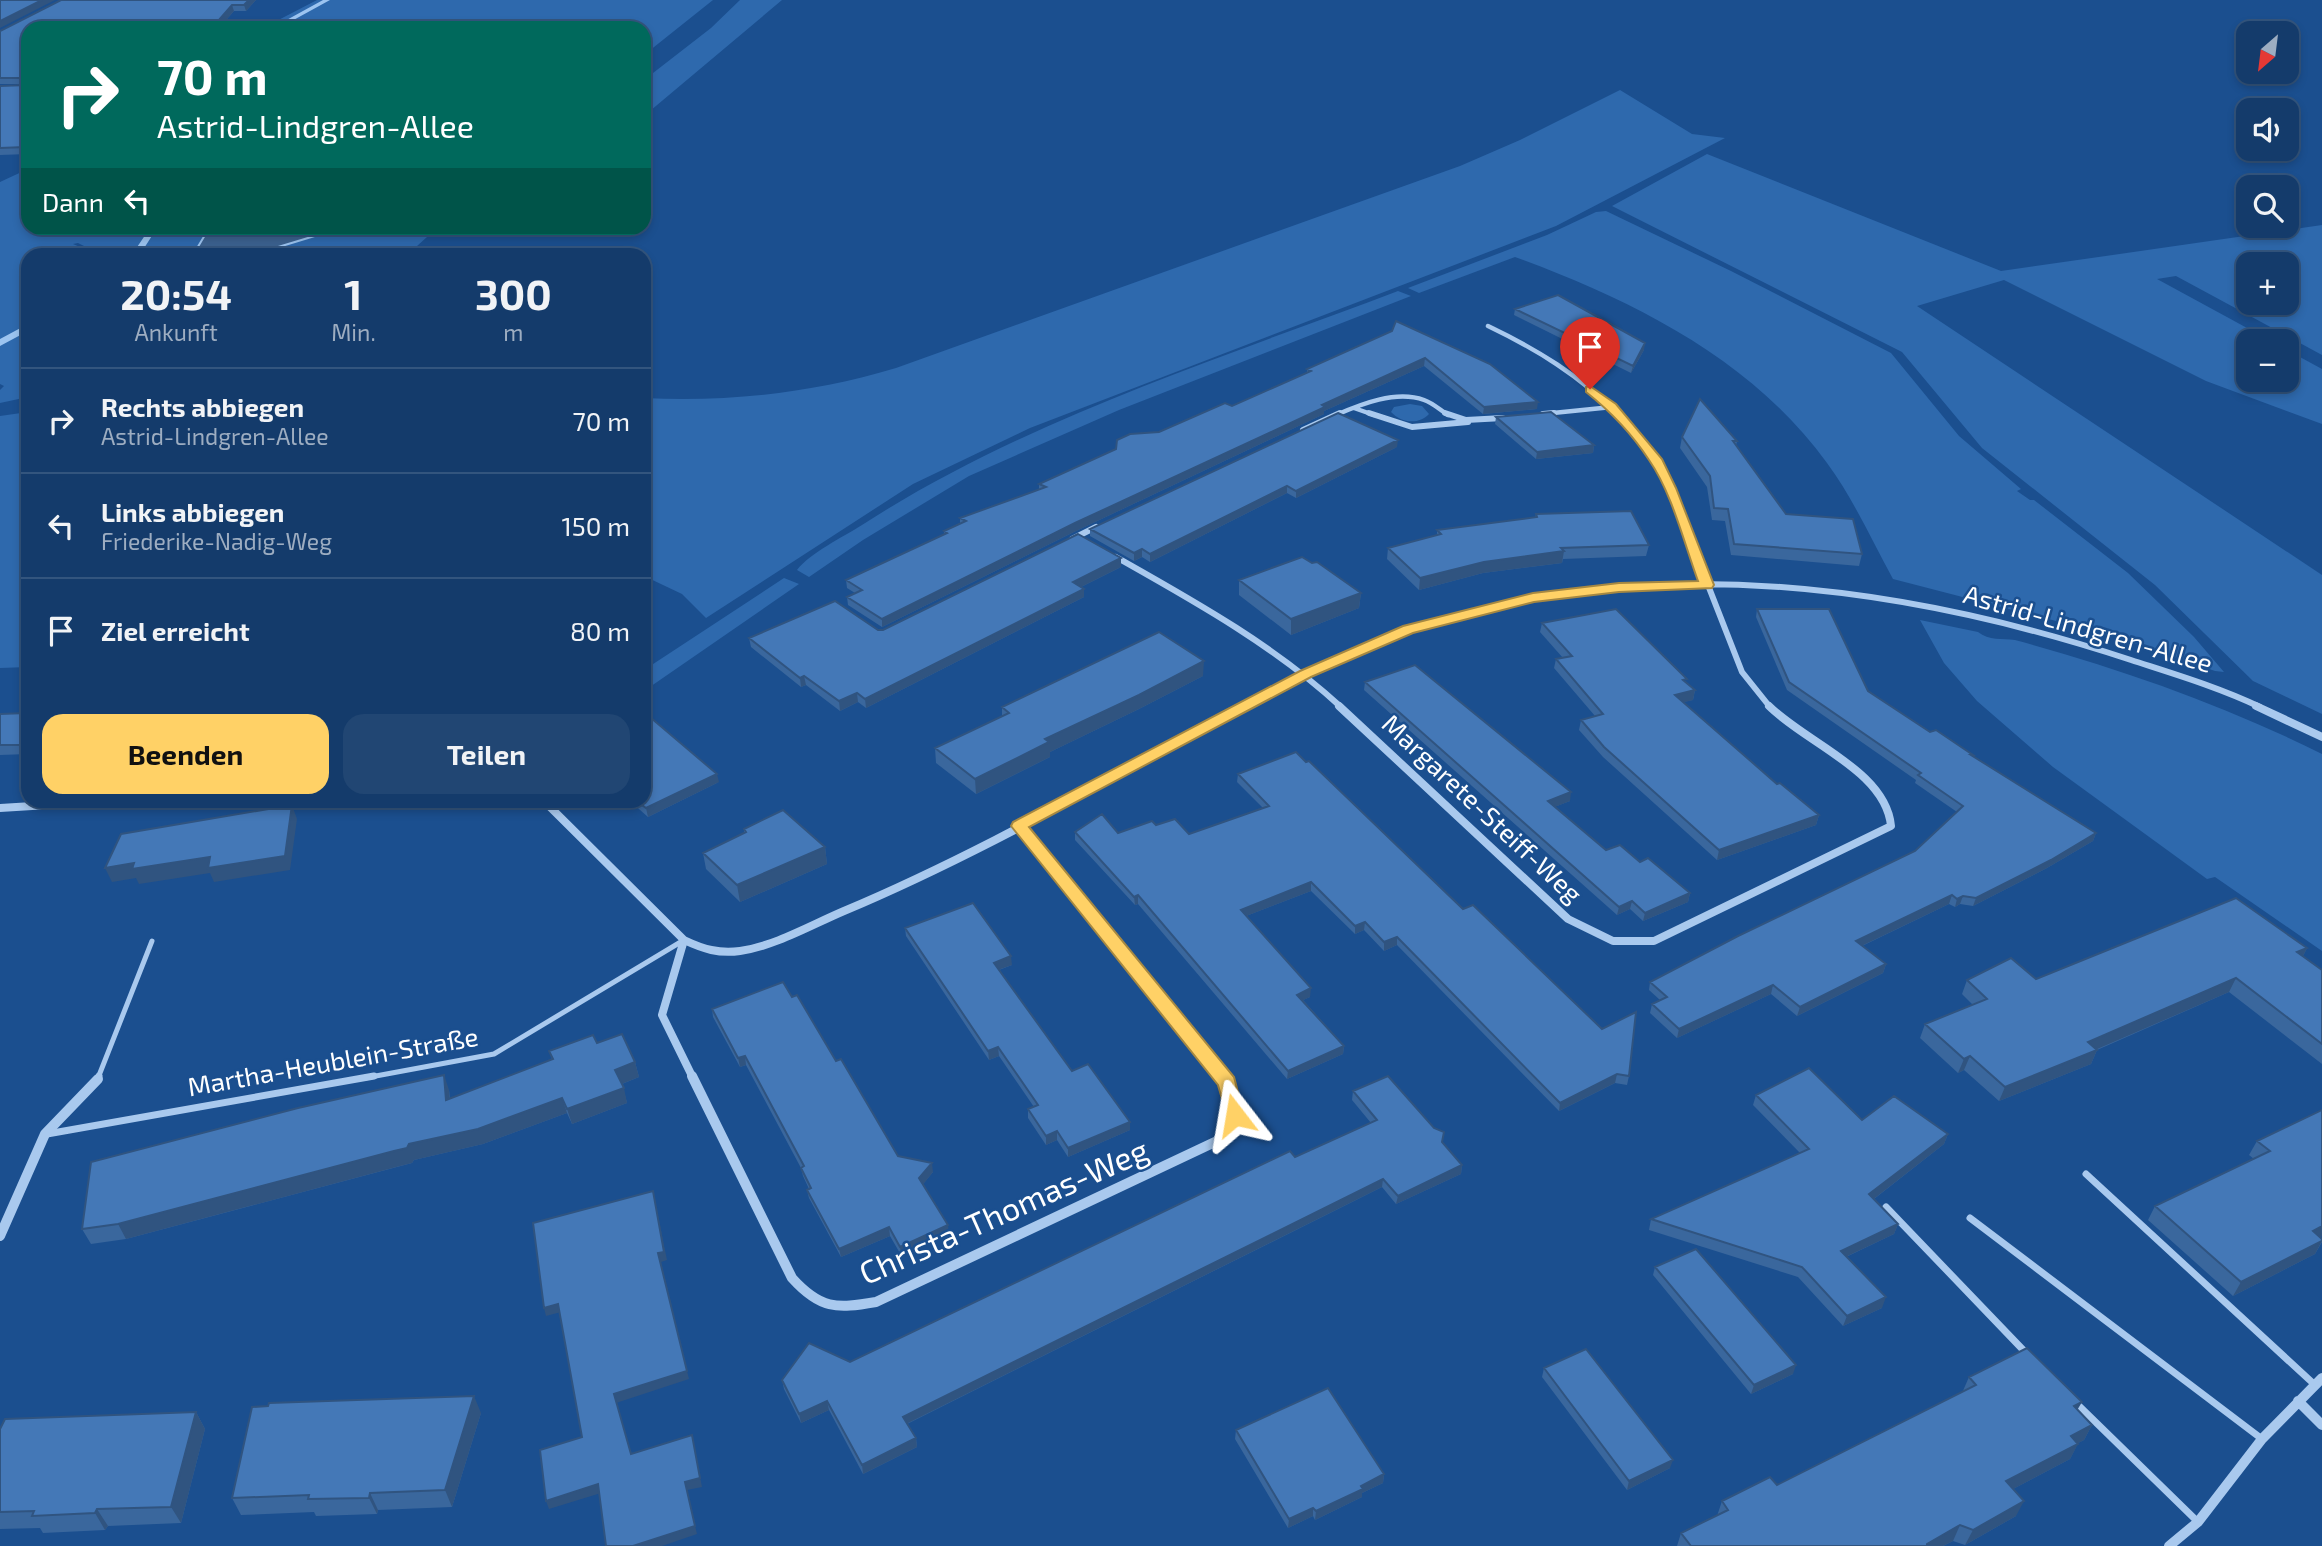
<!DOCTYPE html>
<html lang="de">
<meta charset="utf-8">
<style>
body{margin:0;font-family:"Exo 2",sans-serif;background:#214673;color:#f1f3f6;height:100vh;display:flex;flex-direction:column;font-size:26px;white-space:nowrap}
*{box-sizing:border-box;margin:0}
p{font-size:23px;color:#9dadc1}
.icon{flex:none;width:38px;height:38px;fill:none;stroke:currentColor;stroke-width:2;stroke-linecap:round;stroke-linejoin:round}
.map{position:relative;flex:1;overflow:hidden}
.drawer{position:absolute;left:21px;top:248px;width:630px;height:560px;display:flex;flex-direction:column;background:#143b6b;border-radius:21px;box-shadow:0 4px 10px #0003,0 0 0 2px #33557e}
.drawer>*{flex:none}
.top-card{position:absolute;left:21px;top:21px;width:630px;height:214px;border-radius:21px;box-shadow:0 4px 10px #0003,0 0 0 2px #33557e;background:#00695c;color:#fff;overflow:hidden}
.needle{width:46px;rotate:208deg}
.tools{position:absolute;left:2236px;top:21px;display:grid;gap:14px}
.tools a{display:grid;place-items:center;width:63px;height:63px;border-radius:14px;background:#143b6b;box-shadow:0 4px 10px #0003,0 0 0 2px #33557e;font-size:35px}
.pin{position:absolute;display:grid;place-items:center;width:60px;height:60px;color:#fff;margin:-72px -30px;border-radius:50% 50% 50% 0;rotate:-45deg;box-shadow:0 0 7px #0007}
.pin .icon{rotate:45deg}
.me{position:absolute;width:77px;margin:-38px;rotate:346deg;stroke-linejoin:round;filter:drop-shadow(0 0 5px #0008)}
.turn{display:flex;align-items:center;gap:24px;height:147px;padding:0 21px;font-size:32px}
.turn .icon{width:91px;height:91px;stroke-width:2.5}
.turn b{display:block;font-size:49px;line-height:60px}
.then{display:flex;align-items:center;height:66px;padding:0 21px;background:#0003;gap:14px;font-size:26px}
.eta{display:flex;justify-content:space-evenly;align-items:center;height:119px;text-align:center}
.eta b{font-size:42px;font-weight:700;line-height:49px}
.button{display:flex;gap:14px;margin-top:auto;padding:14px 21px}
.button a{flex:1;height:80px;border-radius:21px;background:#ffd166;color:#111;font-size:28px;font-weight:700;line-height:80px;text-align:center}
.button a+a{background:#214673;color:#f1f3f6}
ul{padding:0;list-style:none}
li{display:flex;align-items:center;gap:21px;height:105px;padding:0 21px;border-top:2px solid #33557e}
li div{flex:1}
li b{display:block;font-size:26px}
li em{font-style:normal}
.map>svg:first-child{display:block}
.green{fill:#2e69ad;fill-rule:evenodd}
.water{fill:#3c6290;stroke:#9cc4f0;stroke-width:2}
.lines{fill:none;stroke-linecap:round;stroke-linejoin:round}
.stream{fill:#9cc4f0;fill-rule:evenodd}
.lane-far1{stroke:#a9c9ee;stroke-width:5}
.lane{stroke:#a9c9ee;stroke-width:7}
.street-far3{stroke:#a9c9ee;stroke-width:4.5}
.street-far2{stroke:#a9c9ee;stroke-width:6}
.street-far1{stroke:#a9c9ee;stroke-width:8}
.street{stroke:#a9c9ee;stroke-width:10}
.wall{fill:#3a679d}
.shaded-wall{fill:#305480}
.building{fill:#4478b7;stroke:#305480;stroke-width:2}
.route{fill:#ffd166;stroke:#a68842;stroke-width:2}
.labels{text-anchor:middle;stroke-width:5;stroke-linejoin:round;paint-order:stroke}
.street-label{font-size:26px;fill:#fff;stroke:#1b4f8f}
.near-street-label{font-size:32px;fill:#fff;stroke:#1b4f8f}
</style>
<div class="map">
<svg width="2322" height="1546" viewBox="0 0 2322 1546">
<rect width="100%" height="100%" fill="#1b4f8f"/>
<path class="green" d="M317,0H713L644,55V28H263Z
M740,0H782L644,116V80L711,28Z
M1620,90L1692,134L1725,138L1556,226L1030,428L913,484L706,618L682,594L644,576V398C730,402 813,393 896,368L1460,166L1520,140Z
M1707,154L2001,271L2322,225V355L2176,276L2157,279L2271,341H2249V380H2287V350L2322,369V424L2206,381L2004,280L1917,306L2322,575V714L2253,681L2155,585L1982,448L1902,352L1612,206ZM2249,264H2287V303H2249Z
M28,169V228H216L205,235L193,255H102L78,243L73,244L99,255L28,256V397L0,403V390L4,386L0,384V182Z
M1606,211L1731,271L1891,353L1959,436L2021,489L2017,491L2030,500H2034L2128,573L2194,637L2224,672L2215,671L2110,635L1893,579C1872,541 1853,498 1827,463C1752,359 1632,300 1515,257L1419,293L1408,288L1547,235L1596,212Z
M341,228H437L407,255L252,256Z
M1398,291L1411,296L1119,410L969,476L863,540L809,577L797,570C810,553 843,537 862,525C1024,420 1219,359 1398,291Z
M1410,404L1422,406L1429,414C1419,425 1401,423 1391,412L1394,407Z
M28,412V667L0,668V416Z
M784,578L799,584L644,691V670Z
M1920,620L1978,632C1989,641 2002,638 2015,640C2121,669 2224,705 2322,754V951L2215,877L2207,879L2053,767L1977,701L1944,663Z"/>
<path class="water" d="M216,228H231L245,234L267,228H341L252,255H193L205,235Z"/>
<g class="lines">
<path class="stream" d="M323,0H330L279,28H272Z
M150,228H157L139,256H131Z
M28,324V331L0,346V339Z"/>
<path class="lane-far1" d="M98,1078L152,941
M365,1078L494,1054L684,940"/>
<path class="lane" d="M98,1079L99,1076
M47,1134L374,1076
M2086,1174L2315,1385
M1886,1207L2028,1355
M1970,1218L2262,1439
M2075,1402L2198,1522"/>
<path class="street-far3" d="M1488,326C1536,349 1581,376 1618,415
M1354,408L1374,415
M1543,414L1612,407
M1336,415C1361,404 1396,390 1424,400C1433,403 1440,410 1448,415"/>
<path class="street-far2" d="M1369,413L1412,427L1468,422
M1445,413L1466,420L1503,418
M1616,413L1655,461L1670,488L1742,672L1770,707
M1543,414L1554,413
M1303,430L1340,413
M1072,539L1096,527
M1116,557C1194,601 1275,646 1341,707
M1242,707C1295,679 1349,652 1405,630C1430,621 1457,616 1483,610C1500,606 1517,600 1534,597C1734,564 1940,597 2131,660C2174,674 2218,687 2260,707"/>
<path class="street-far1" d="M1339,706L1568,919L1613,941H1654L1891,826C1886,771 1806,743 1769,706
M2256,706L2322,737
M545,802L684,940C703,949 719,954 740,951C775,946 811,925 844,911C982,853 1113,776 1246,706
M0,808L97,802
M1019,826L1224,1078
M684,940L662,1015L693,1078"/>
<path class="street" d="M692,1076L792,1278C820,1309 836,1309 876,1302L1217,1141L1235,1115L1227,1082L1222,1076
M0,1236L45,1134L98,1079
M2298,1401L2322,1425
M2169,1546L2198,1522L2262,1439L2322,1378"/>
</g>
<path class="wall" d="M61,0H256L246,11H234L219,28H28V154L0,155V86L27,84H0V31Z
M1515,309L1644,350L1631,373L1514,315Z
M1392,331L1537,409L1483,414L1424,366L1324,411V414L1076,531L882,627L848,605L847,597L855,593L847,588L846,580L944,534V531L960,523V518L1039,490V484L1159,432L1232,406L1307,373V369Z
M1496,417L1594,445L1593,453L1536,459L1495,424Z
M1682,437L1737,441L1736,446L1786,514L1862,554L1859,566L1731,555L1725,521L1712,520L1707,487L1680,448Z
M1397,447L1296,498L1287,493L1150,562L1142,557L1134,561L1090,536V529Z
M1536,514L1649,545L1646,556L1563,559L1562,563L1483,573L1419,590L1387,559L1388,548L1437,535V530L1535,518Z
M1312,563L1361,593L1359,608L1291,635L1239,595V580Z
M1121,567L1081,587L1084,597L866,708L858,702L840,711L806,685L801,687L751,647L749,638L878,630H883Z
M1757,609L1868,691L1930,732L1973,756L2096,833L2093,841L2047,868L1973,906L1960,904L1955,907L1949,904L1862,946L1886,964L1883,973L1797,1016L1771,994L1677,1038L1650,1013L1652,1004L1660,1000L1649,990L1650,982L1915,851L1957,812L1915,783L1916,780L1787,690L1756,617Z
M1542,623L1686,683L1695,690L1693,700L1683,702L1777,784L1819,815L1816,825L1717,860L1603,757L1579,730L1581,720L1595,716L1554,668L1556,659L1563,658L1540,632Z
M1203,676L1139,709L1050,752V757L976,794L936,763L935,748L1002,716V707Z
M1365,682L1570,801L1554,807L1606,850L1640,862L1690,893L1688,902L1643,921L1630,909L1617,915L1364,690Z
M28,711V754L0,755V714L26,713Z
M1238,774L1629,1076L1627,1085L1615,1083L1559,1111L1397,945L1384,951L1364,930L1355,934L1311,891L1246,916L1310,997L1303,1000L1344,1046L1343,1054L1287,1079L1138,904L1135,905L1075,840V832L1118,833L1156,825L1189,834L1263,808L1237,782Z
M719,782L648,817L631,802H644Z
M744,829L825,847L827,864L740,902L706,869L703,853L744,833Z
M905,928L1012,965L999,970L1072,1071L1130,1122V1130L1068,1157L1057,1140L1046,1145L1028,1118V1109L1034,1107L999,1056L989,1060L906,936Z
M2307,948L2303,956L2322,970V1064L2229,992L2097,1050L2091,1064L1999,1101L1964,1070L1958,1073L1920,1038L1925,1024L1973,1005L1962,994L1967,980L2036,979Z
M792,997L836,1061L898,1156L933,1172L923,1184L949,1234L901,1255L890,1236L841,1257L809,1198L807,1190L809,1189L803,1176L801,1168L746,1065L740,1067L713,1017L712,1009Z
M597,1043L635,1062L639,1077L622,1084L627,1103L572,1124L567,1113L483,1144L414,1160L412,1163L126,1239L91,1244L82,1229L449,1090L450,1099L552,1060L549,1051Z
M1353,1091L1442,1142L1462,1165L1461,1174L1396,1204L1382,1187L907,1424L916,1438L917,1447L863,1474L829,1410L801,1423L784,1389L782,1380L850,1362L1371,1123L1352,1100Z
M1756,1095L1862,1120L1948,1134L1944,1144L1874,1199L1898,1224L1894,1234L1846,1257L1882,1308L1843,1326L1798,1277L1649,1230L1651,1219L1800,1153L1753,1105Z
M2322,1110V1236L2320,1237L2322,1242L2315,1254L2233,1296L2148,1220L2155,1206L2254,1159L2249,1155L2257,1141Z
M1655,1267L1793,1374L1751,1394L1653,1275Z
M1544,1368L1670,1468L1627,1490L1542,1377Z
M1969,1377L2077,1410L2092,1425L2084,1440L2078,1443L2070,1459L2013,1489L2016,1516L1965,1545L1953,1541L1943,1546H1677L1681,1533L1717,1516L1722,1501L1777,1485L1962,1393Z
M196,1412L205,1429L181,1523L108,1526L105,1530L43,1533L40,1528L0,1529V1429Z
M481,1413L452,1507L378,1510L377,1514L316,1516L314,1512L241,1515L232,1498Z
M1236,1430L1384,1474L1383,1483L1362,1493V1497L1315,1520L1313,1516L1288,1528L1235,1439Z"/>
<path class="shaded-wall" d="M42,0H55L0,28V21Z
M249,0H256L246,11L244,5Z
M232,5L234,11L219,28H212Z
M1645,343L1644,350L1631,373L1633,366Z
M1425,358L1424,366L1324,411V414L1076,531L882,627V619L1075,523L1322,405Z
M1538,402L1537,409L1483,414L1484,407Z
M1398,440L1397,447L1296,498V491Z
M1594,445L1593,453L1536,459L1537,452Z
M1287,486V493L1150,562V554Z
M1142,549V557L1134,561V553Z
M1564,551L1562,563L1483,573L1419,590L1420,578L1484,562Z
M1121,558V567L1073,591V582Z
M1084,589V597L866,708L865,699Z
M1361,593L1359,608L1291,635V619Z
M1204,661L1203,676L1139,709L1050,752V757L976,794L975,779L1045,739Z
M804,676L806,685L801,687L800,678Z
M1695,690L1693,700L1673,705L1675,695Z
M857,693L858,702L840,711L839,701Z
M717,774L719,782L648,817L646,808Z
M1571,792L1570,801L1547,810L1548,801Z
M292,805L297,819L290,870L214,882L210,873L139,884L136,878L112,882L105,868L134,863L210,857Z
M1819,815L1816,825L1717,860L1719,850Z
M2096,833L2093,841L2047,868L1973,906L1976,898Z
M825,847L827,864L740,902L737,885Z
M1311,882V891L1241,918V910Z
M1690,893L1688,902L1643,921L1645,913Z
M1138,895V904L1135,905L1134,897Z
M1952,895L1949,904L1853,950L1856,941Z
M1963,896L1960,904L1955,907L1957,899Z
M1632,901L1630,909L1617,915L1619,907Z
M1365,922L1364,930L1355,934V926Z
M1397,937V945L1384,951V942Z
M2307,948L2300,962L2297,952Z
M1011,956L1012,965L995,971L994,963Z
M1886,964L1883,973L1797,1016L1800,1007Z
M2236,978L2229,992L2081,1056L2088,1042Z
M1773,985L1771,994L1677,1038L1679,1029Z
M1311,988L1310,997L1297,1003V995Z
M1344,1046L1343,1054L1287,1079L1288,1071Z
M998,1047L999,1056L989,1060L988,1051Z
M2097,1050L2091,1064L1999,1101L2005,1087Z
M745,1056L746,1065L740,1067L738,1058Z
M1970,1056L1964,1070L1958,1073L1964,1059Z
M635,1062L639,1077L619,1085L615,1070Z
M1617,1074L1615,1083L1559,1111L1560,1103Z
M444,1075L449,1090L451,1115L446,1100Z
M624,1088L627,1103L572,1124L567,1109Z
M562,1098L567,1113L483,1144L414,1160L412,1163L400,1166L126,1239L118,1224L409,1144Z
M1130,1122V1130L1068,1157V1148Z
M1057,1131V1140L1046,1145V1136Z
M1948,1134L1944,1144L1866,1205L1869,1194Z
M932,1163L933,1172L921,1187L919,1178Z
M1462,1165L1461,1174L1396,1204L1398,1196Z
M1383,1179L1382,1187L904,1425L903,1417Z
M653,1191L667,1260L661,1262L689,1379L616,1403L614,1394L658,1253Z
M1898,1224L1894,1234L1837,1261L1841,1251Z
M948,1225L949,1234L901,1255L900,1247Z
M2322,1226V1236L2304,1245L2313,1231Z
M889,1227L890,1236L841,1257L839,1249Z
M2322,1241L2315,1254L2233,1296L2241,1282Z
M1886,1297L1882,1308L1843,1326L1847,1316Z
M558,1304L561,1312L546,1316L544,1308Z
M1796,1365L1793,1374L1751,1394L1754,1385Z
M474,1396L481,1413L452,1507L445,1490Z
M827,1401L829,1410L801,1423L799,1414Z
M2082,1402L2073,1417L2074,1406Z
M196,1412L205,1429L181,1523L171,1507Z
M2092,1425L2084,1440L2063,1451L2071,1436Z
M692,1435L702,1487L687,1490L697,1534L662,1546H633L685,1482Z
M916,1438L917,1447L863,1474L862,1465Z
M2078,1444L2070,1459L1998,1497L2006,1481Z
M1673,1460L1670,1468L1627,1490L1629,1481Z
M1384,1474L1383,1483L1362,1493V1497L1315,1520L1316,1511L1361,1486Z
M598,1484L601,1493L549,1509L546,1501Z
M370,1493L378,1510L377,1514L369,1498Z
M2024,1501L2016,1516L1965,1545L1973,1530Z
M1313,1508V1516L1288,1528L1289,1519Z
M97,1509L108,1526L105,1530L95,1513Z
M1960,1525L1953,1541L1943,1546H1926L1927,1544Z"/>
<path class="building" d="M0,0H42L0,21Z
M61,0H249L244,5H232L212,28H28V78H0V31Z
M28,83V146L26,147L0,148V86L26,85Z
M1558,295L1645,343L1633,366L1515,309Z
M1396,321L1490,364L1538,402L1484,407L1425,358L1322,405L1325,407L1075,523L882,619L847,597L862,590L846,580L947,533L944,531L966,521L960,518L1046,487L1039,484L1116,449L1117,440L1130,434L1159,432L1225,403L1232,406L1311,371L1307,369L1392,331Z
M1700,399L1737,441H1733L1786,514L1853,519L1862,554L1734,544L1728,509L1714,508L1710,476L1682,437Z
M1551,412L1594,445L1537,452L1496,417Z
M1338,413L1398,440L1296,491L1287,486L1150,554L1142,549L1134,553L1090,529Z
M1631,511L1649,545L1561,548L1564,551L1484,562L1420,578L1388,548L1441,534L1437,530L1537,517L1536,514Z
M1078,534L1121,558L1073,582L1084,589L865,699L857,693L839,701L804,676L800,678L749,638L835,601L878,630H883Z
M1302,557L1312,563L1317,562L1361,593L1291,619L1239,580Z
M1616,609L1687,679L1683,680L1695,690L1675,695L1777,784L1780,783L1819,815L1719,850L1604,747L1581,720L1603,714L1556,659L1572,656L1542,623Z
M1757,609H1829L1868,691L1930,732L1936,730L1973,755H1971L2096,833L2051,860L1976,898L1963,896L1957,899L1952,895L1856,941L1886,964L1800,1007L1773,985L1679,1029L1652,1004L1667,997L1650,982L1738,936L1915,851L1963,806L1918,775L1921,773L1789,682Z
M1159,632L1204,661L1139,695L1045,739L1049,742L975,779L935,748L1009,713L1002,707Z
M1415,665L1571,792L1548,801L1606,850L1620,845L1640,862L1648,858L1690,893L1645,913L1632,901L1619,907L1365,682Z
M28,711V745H0V714L26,713Z
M644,712L717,774L646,808L638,802H644Z
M1296,752L1306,762L1309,761L1463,909L1473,905L1602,1029L1636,1012L1629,1076L1617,1074L1560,1103L1397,937L1384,942L1365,922L1355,926L1311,882L1241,910L1311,988L1297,995L1344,1046L1288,1071L1138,895L1134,897L1075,832L1102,814L1118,833L1152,821L1156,825L1175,819L1189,834L1269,806L1238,774Z
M292,805L285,856L208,868L210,857L132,869L134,863L105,868L121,834Z
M783,810L825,847L737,885L703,853L746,832L744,829Z
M2236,898L2307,948L2297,952L2322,970V1044L2236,978L2088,1042L2097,1050L2005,1087L1970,1056L1964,1059L1925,1024L1987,999L1967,980L2011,958L2036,979Z
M973,903L1011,956L994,963L1072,1071L1088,1064L1130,1122L1068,1148L1057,1131L1046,1136L1028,1109L1038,1105L998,1047L988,1051L905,928Z
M783,982L792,997L797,995L836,1061L841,1059L898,1156L932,1163L919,1178L948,1225L900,1247L889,1227L839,1249L807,1190L811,1188L801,1168L804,1166L745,1056L738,1058L712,1009Z
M622,1034L635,1062L615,1070L624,1088L567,1109L562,1098L478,1129L409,1144L407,1148L394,1151L118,1224L82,1229L91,1162L298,1108L444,1075L446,1100L553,1059L549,1051L593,1035L597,1043Z
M1809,1068L1862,1120L1894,1096L1948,1134L1869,1194L1898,1224L1841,1251L1886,1297L1847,1316L1802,1267L1651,1219L1809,1149L1756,1095Z
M1388,1076L1434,1128L1444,1132L1442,1142L1462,1165L1398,1196L1383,1179L903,1417L916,1438L862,1465L827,1401L799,1414L782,1380L809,1343L850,1362L1290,1151L1295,1157L1377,1120L1353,1091Z
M2322,1110V1226L2313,1231L2322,1239V1241L2241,1282L2155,1206L2270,1151L2257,1141Z
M653,1191L664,1252L658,1253L687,1371L614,1394L631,1454L692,1435L700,1478L685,1482L695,1526L633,1546H606L598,1484L546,1501L540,1450L582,1437L558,1304L544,1308L533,1223Z
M1696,1249L1796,1365L1754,1385L1655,1267Z
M2027,1348L2082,1402L2074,1406L2092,1425L2071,1436L2078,1444L2006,1481L2024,1501L1973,1530L1960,1525L1927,1544V1546H1691L1681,1533L1728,1510L1722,1501L1770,1477L1777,1485L1976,1385L1969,1377Z
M1586,1349L1673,1460L1629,1481L1544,1368Z
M1328,1388L1384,1474L1361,1486L1363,1489L1316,1511L1313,1508L1289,1519L1236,1430Z
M474,1396L445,1490L370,1493L369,1498L308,1499L309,1495L232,1498L252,1407L268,1406L269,1403Z
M196,1412L171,1507L97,1509L95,1513L32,1516L34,1511L0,1512V1429L5,1419Z"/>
<path class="route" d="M1590,386L1616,404L1662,459L1676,488L1714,585L1712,588L1619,592L1534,602L1413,633L1311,677L1029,827L1234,1077L1244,1115L1242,1120L1235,1122L1228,1120L1218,1085L1011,826L1013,822L1300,671L1403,626L1533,593L1619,583L1698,581C1684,543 1672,493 1649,460C1632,434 1610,411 1586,392V387Z"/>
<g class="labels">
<g class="street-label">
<text transform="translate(2088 629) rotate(16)" y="9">Astrid-Lindgren-Allee</text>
<text transform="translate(1482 809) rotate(43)" y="9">Margarete-Steiff-Weg</text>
<text transform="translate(333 1062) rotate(-10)" y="9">Martha-Heublein-Straße</text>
</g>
<g class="near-street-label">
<text transform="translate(1004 1212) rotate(-24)" y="11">Christa-Thomas-Weg</text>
</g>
</g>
</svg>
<div class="tools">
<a><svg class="needle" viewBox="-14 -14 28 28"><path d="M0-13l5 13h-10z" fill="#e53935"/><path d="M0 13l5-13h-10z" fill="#9dadc1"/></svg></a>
<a><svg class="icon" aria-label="sound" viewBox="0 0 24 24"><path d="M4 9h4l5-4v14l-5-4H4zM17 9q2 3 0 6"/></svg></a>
<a><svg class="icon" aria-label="search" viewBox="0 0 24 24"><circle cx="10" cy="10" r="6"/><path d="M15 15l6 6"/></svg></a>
<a>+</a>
<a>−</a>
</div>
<div class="pin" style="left:1590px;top:389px;background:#d93025"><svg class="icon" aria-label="arrive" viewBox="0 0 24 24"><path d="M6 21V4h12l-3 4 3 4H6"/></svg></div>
<svg class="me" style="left:1235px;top:1115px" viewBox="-20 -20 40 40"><path d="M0-17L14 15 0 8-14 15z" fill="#ffd166" stroke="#fff" stroke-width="4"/></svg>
<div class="top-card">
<div class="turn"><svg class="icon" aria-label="right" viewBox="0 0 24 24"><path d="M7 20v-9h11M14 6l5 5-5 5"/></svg><div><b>70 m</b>Astrid-Lindgren-Allee</div></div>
<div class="then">Dann<svg class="icon" aria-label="left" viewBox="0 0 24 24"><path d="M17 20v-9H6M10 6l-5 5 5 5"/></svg></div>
</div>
<section class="drawer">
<div class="eta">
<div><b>20:54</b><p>Ankunft</p></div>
<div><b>1</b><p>Min.</p></div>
<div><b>300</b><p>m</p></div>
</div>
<ul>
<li><svg class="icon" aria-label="right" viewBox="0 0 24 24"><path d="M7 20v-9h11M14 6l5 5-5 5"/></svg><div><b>Rechts abbiegen</b><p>Astrid-Lindgren-Allee</p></div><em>70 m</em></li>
<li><svg class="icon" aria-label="left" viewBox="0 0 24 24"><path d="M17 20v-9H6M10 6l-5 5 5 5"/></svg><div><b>Links abbiegen</b><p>Friederike-Nadig-Weg</p></div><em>150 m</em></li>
<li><svg class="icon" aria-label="arrive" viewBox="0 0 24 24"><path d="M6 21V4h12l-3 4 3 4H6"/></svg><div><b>Ziel erreicht</b></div><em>80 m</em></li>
</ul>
<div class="button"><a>Beenden</a><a>Teilen</a></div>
</section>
</div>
